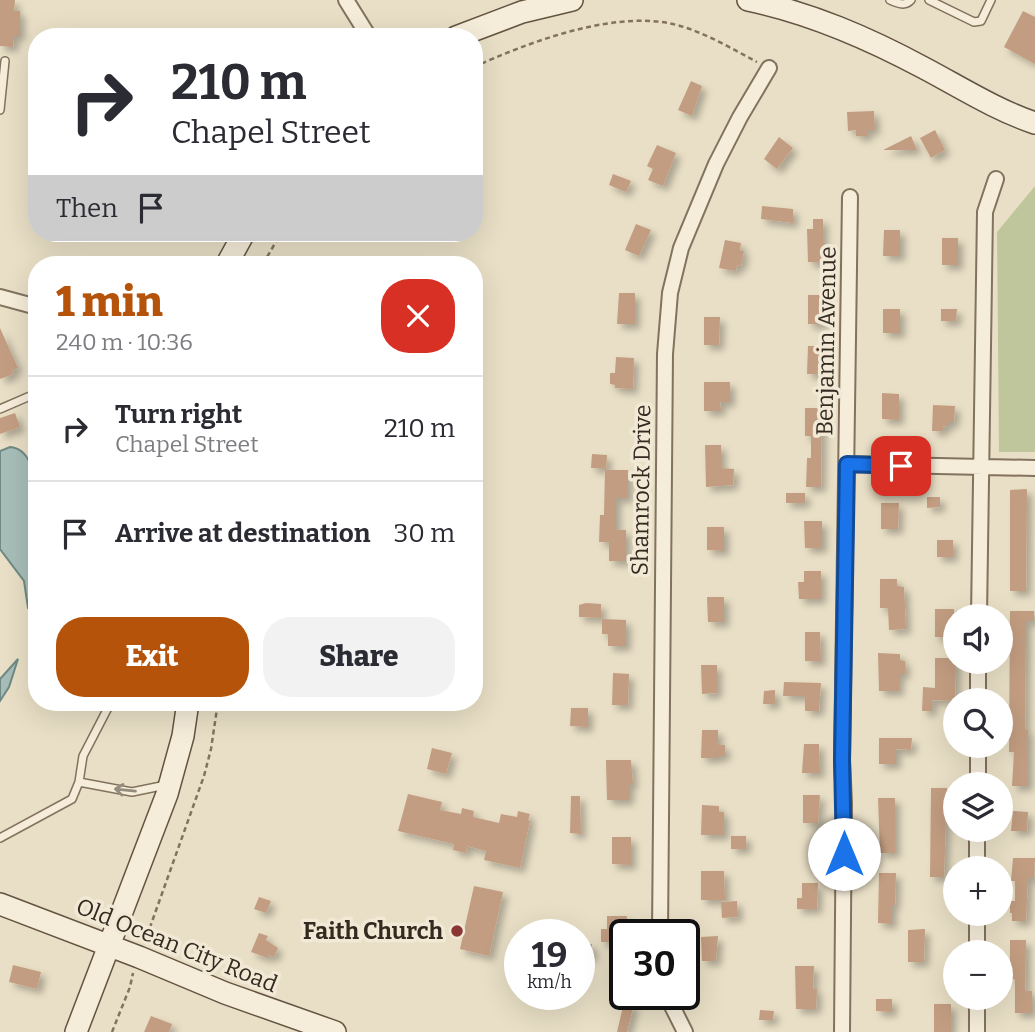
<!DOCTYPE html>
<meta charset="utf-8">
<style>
body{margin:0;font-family:Bitter,serif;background:#f2f2f3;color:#2b2b33;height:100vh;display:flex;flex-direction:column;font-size:26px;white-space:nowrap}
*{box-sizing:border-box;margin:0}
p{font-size:23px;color:#7c7c81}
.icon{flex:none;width:38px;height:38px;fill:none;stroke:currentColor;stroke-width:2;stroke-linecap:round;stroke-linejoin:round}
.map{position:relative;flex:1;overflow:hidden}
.panel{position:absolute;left:28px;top:256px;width:455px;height:455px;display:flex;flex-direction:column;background:#fff;border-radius:28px;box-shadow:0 7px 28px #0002}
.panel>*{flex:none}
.hud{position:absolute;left:28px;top:28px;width:455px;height:214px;border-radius:28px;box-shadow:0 7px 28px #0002;background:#fff;color:#2b2b33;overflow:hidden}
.tools{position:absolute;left:943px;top:604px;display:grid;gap:14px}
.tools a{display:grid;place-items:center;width:70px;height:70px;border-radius:50%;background:#fff;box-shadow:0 7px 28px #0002;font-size:35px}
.speed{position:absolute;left:504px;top:919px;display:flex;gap:14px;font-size:35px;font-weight:700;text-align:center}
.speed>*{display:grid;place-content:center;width:91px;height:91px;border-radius:50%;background:#fff;box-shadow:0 7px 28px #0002;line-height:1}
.speed small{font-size:18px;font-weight:400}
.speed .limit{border:4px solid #111;border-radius:10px;background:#fff;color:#111}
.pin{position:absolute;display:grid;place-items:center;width:60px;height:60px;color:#fff;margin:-30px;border-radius:14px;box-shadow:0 4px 10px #0006}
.me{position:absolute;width:77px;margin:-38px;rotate:0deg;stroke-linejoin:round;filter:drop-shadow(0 0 5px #0008)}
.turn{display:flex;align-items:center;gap:24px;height:147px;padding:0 28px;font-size:32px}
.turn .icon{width:91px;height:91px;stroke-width:2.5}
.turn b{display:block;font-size:49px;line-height:60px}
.then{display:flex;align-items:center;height:66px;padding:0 28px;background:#0003;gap:14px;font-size:26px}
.round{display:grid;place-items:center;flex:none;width:74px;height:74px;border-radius:28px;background:#f2f2f3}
.summary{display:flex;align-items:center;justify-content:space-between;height:119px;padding:0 28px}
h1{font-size:42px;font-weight:800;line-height:52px;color:#b45309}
.action{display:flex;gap:14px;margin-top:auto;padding:14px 28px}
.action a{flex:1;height:80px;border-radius:28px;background:#b45309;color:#fff;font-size:28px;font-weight:800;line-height:80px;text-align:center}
.action a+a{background:#f2f2f3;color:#2b2b33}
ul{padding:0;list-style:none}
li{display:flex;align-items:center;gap:21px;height:105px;padding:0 28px;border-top:2px solid #e1e1e2}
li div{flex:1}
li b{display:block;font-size:26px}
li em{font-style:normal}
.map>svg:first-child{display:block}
.green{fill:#c0c69b}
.water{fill:#a7bdb7;stroke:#6f8a84;stroke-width:2}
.building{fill:#c29d81;filter:url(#shadow)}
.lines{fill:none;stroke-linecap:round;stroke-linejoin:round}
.lane-casing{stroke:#82725e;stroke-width:10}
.street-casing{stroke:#82725e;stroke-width:18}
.secondary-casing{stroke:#645341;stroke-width:24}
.path{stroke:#82725e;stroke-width:2.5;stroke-dasharray:5 3.5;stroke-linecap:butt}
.lane{stroke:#f5ecd9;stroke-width:7}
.street{stroke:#f5ecd9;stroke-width:14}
.secondary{stroke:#f5ecd9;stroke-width:21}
.oneway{stroke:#948b7c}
.route-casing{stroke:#114b97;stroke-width:18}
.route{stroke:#1a73e8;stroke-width:12}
.poi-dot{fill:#8a3635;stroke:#f1e9d5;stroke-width:2.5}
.labels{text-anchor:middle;stroke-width:7;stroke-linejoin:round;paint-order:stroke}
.street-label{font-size:23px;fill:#342a20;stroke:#f1e9d5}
.poi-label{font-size:23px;font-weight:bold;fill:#342a20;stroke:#f1e9d5;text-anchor:end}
</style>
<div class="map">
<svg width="1035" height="1032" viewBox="0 0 1035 1032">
<defs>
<filter id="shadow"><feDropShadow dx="5" dy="5" stdDeviation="3.5" flood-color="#0004"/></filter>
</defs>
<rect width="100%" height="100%" fill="#e9dfc6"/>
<path class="green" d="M1035,186V452H999L997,232Z"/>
<path class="water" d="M10,447C33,449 34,479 37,497V614L28,608L24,581L0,549V451Z
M18,659L9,687L0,701V679Z"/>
<path class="building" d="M0,0H15L14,11H20V36H14L13,47L0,46Z
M1023,11L1035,17V64L1004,47Z
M691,81L702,86L692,116L678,110Z
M874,111L875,130H867V136H856V130L848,131L847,112Z
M935,130L945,150L931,158L920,138Z
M911,136L917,150H883Z
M779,137L793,148L777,169L764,159Z
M657,145L676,153L663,186L648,180L653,169L647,166Z
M613,174L631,181L626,192L609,185Z
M762,206L793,209V223L761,219Z
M813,219H823V263L808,262L807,229H813Z
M636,224L651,230L639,256L625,250Z
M884,230H900V256H883Z
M942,238H958V265H942Z
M725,240L741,243L740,250L744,251L741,266L737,265L736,271L719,268Z
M619,293H635V324H617Z
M808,295H823L824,324H808Z
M883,309H900V333H883Z
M941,309H957L956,321H941Z
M704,317H720L719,345H704Z
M0,328L18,368L12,370L14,374L0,379Z
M808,346H824L822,374H807Z
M616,357L634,358L633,389L615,388V385L610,384V373H615Z
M704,382H730V402H720L721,411H704Z
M882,393L899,394V420L882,419Z
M933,405L955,406L954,422H948V427L943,426V431H932Z
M805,408H822L821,487H806L807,458H811V436H805Z
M15,413L20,427L0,434V418Z
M705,445H721V468L734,469L733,485L706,487Z
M592,454L607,455L606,469L591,468Z
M605,470H628V498H616V530H626V561H609V542H599L600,515H604Z
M1027,489L1026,591H1010V490Z
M786,493H805V503H786Z
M927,497H940V507L927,508Z
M881,503H899L898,529H881Z
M804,521H822V548H805Z
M707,527H724V551L707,550Z
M937,540H953V557H937Z
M804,571H821V599H799L798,582H804Z
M880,579H897V586L904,587L906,629L889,630L888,608H880Z
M707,597H724V622H708Z
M586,603L601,604V618L579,617V605Z
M935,609H954V630H950V637H935Z
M1010,611H1034V621H1026L1025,730H1028V786H1012L1014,752H1009Z
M602,619L626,620V646H608V634H602Z
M805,632H820L821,661H805Z
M878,653L900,654V660L905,661V674H899V691H879Z
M935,658H956L955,701L932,700V711H922L923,687L935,688Z
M701,665H717V693L702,694Z
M613,673L629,674L628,705H612Z
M784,682L821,683L819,711H805V696H783Z
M775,690V704H763L764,691Z
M571,708H588V727L570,726Z
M702,730H718V745H725V756H718V758H701Z
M879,738H912L911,750L896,749V764H879Z
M804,744H819L820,773H802Z
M432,748L452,753L446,774L427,769Z
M606,760H631L633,784H629V800H607Z
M931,788H947L944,877H930Z
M408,794L442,802L440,810L461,814L462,808L474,811L473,817L499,823L501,814L517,817L518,811L530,814L528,820L530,821L520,868L484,860L486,851L467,846L466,853L453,850L454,844L398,831Z
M803,795H820L818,823H803Z
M571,796H580L581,834L570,833Z
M878,798H895V853H880Z
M702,805L719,806V812H724V835H701Z
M1013,811L1028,812L1027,831H1011Z
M731,836H746V849H731Z
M612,837H631V865L612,864Z
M1013,858H1035L1034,878H1028L1026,921H1012V913H1010V901H1015V881H1011Z
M701,871H724L725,900H701Z
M879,873H896L895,905H892V924L878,923Z
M802,883H818L817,909H797V898H802Z
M474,886L503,892L489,956L460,949Z
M259,897L271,901L266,913L254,909Z
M737,901L738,917L722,918L721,902Z
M607,916H627L625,942H601V929H607Z
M925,929L924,962H908V930Z
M259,933L268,936L266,940L278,948L274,957L268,955V958L251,952Z
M718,936L716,961H702L701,937Z
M1010,940H1026L1025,991H1032V1013H1015V979H1010Z
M579,944H592V957H579Z
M13,965L41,972L37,989L9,982Z
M795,966H814L813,989H817L816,1009H796Z
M876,999H892V1012L876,1011Z
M624,1002L634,1004L627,1032H617Z
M934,1004H951V1032H934Z
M760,1010L774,1011L773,1020H759Z
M151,1016L172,1024L169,1032H144Z"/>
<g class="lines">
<g class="lane-casing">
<path id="lane" d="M890,0C897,3 905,7 911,0
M929,0L974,22L981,21L991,0
M0,110L5,61
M0,409L37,393
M79,782L132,792L166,785
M0,838L72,799L79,782L83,756L111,702"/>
</g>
<g class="street-casing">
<path id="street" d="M346,0L369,37
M0,297L37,307
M847,464L1035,468
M979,616L985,212L996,179
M978,700V662
M978,784V746
M977,868V830
M660,934L665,354L670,293L681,248L716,164L740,117L769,68
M977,952V914
M666,994L685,1032
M842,1032L844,803L842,760L850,197
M977,1032V998"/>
</g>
<g class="secondary-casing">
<path id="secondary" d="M748,0C811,13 868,38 924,68C960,87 996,110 1035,123
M456,37L522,12L572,0
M227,264L244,233
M0,904L139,957L225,993L335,1032
M76,1032L167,794L183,736L188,702"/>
</g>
<path class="path" d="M474,67C527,43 608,12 668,23C699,29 729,47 757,62
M263,264L281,233
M144,944L204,776L211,749L218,702
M112,1032L130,987L133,973"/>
<use href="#lane" class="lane"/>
<use href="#street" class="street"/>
<use href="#secondary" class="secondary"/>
</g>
<defs><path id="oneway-shaft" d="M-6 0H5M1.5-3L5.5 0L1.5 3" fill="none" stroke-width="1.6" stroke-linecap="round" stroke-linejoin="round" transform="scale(1.75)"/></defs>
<use class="oneway" href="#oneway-shaft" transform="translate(125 790) rotate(-174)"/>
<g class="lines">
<g class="route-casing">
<path id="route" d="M844,854L842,760L847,464L901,466"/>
</g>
<use href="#route" class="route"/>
</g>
<circle class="poi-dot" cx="457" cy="931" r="7"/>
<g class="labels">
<g class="street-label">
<text transform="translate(826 341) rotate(-89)" y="8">Benjamin Avenue</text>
<text transform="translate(641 490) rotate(-89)" y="8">Shamrock Drive</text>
<text transform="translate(177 945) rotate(22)" y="8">Old Ocean City Road</text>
</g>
<g class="poi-label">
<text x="443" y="939">Faith Church</text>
</g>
</g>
</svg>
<div class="tools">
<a><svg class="icon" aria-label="sound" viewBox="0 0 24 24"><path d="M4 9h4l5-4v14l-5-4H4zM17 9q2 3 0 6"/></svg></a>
<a><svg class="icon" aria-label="search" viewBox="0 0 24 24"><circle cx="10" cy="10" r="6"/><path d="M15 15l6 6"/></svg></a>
<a><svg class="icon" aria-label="layers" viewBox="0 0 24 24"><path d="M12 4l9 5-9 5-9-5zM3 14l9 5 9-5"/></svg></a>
<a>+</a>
<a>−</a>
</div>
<div class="speed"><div>19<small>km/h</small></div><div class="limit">30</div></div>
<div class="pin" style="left:901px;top:466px;background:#d93025"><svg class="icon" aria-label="arrive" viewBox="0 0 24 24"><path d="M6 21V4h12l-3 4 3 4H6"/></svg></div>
<svg class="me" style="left:844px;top:854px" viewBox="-20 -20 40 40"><circle r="19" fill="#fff"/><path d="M0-13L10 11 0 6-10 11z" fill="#1a73e8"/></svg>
<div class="hud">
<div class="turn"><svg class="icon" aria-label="right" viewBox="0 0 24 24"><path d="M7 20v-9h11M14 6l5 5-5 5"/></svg><div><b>210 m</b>Chapel Street</div></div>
<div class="then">Then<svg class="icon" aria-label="arrive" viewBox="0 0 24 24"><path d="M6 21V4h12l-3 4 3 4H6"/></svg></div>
</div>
<section class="panel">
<div class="summary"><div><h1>1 min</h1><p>240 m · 10:36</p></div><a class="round" style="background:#d93025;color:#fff"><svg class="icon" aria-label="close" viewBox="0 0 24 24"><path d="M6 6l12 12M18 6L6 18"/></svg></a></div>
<ul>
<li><svg class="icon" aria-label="right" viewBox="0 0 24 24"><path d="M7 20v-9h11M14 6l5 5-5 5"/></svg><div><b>Turn right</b><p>Chapel Street</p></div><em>210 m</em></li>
<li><svg class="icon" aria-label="arrive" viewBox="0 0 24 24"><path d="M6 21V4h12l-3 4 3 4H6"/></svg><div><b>Arrive at destination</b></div><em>30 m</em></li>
</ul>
<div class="action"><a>Exit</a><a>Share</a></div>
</section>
</div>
